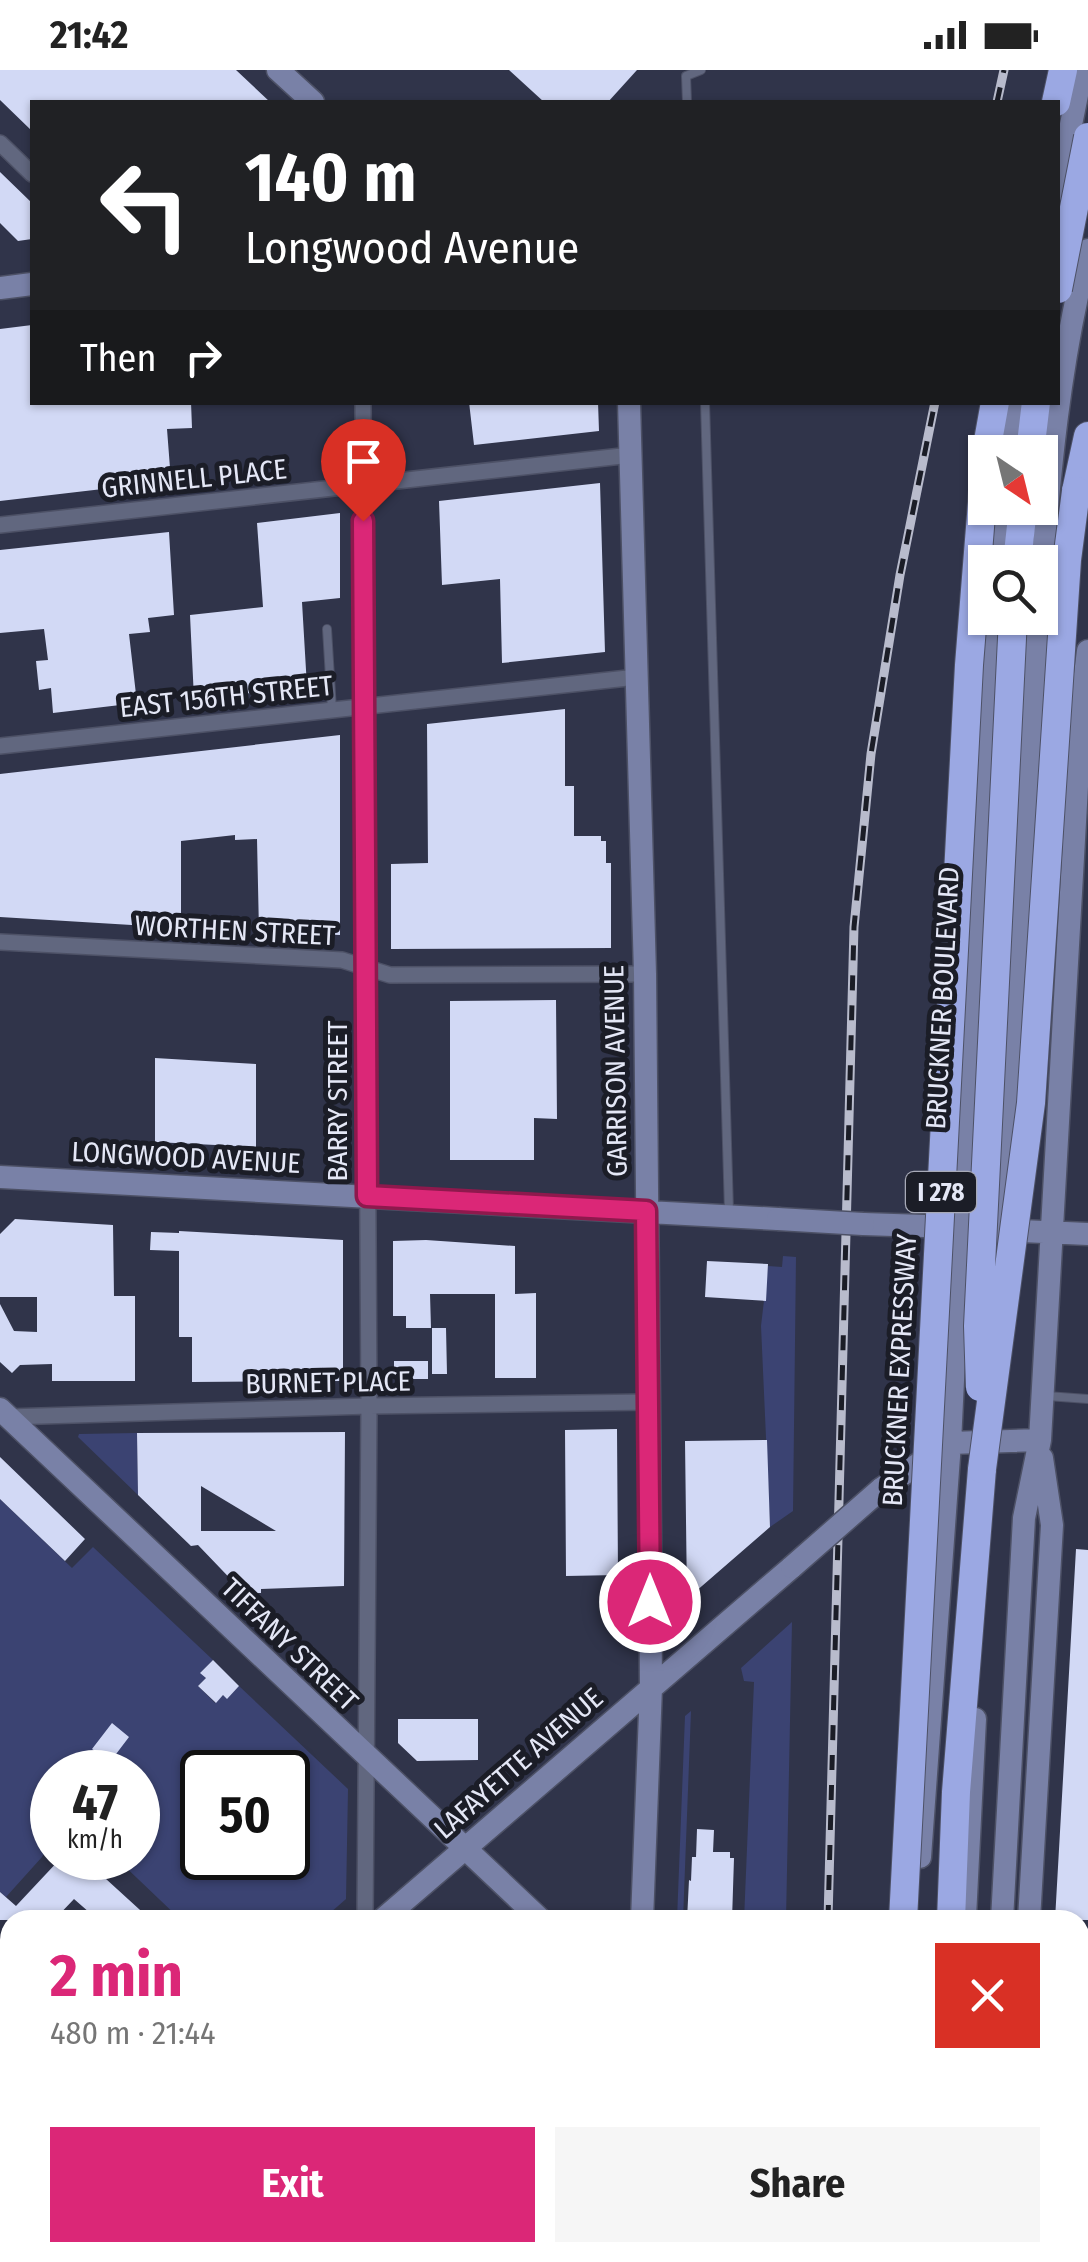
<!DOCTYPE html>
<meta charset="utf-8">
<style>
body{margin:0;font-family:"Fira Sans Condensed",sans-serif;background:#f6f6f6;color:#222;height:100vh;display:flex;flex-direction:column;font-size:38px;white-space:nowrap}
*{box-sizing:border-box;margin:0}
p{font-size:32px;color:#767676}
.icon{flex:none;width:55px;height:55px;fill:none;stroke:currentColor;stroke-width:2;stroke-linecap:round;stroke-linejoin:round}
.map{position:relative;flex:1;overflow:hidden}
.sheet{position:absolute;left:0px;top:1840px;width:1090px;height:352px;display:flex;flex-direction:column;background:#fff;border-radius:30px 30px 0 0;box-shadow:0 2px 8px #0004}
.sheet>*{flex:none}
.top-card{position:absolute;left:30px;top:30px;width:1030px;height:305px;border-radius:0px;box-shadow:0 2px 8px #0004;background:#202124;color:#fff;overflow:hidden}
.needle{width:65px;rotate:145deg}
.fabs{position:absolute;left:968px;top:365px;display:grid;gap:20px}
.fabs a{display:grid;place-items:center;width:90px;height:90px;border-radius:0px;background:#fff;box-shadow:0 2px 8px #0004;font-size:50px}
.speed{position:absolute;left:30px;top:1680px;display:flex;gap:20px;font-size:50px;font-weight:700;text-align:center}
.speed>*{display:grid;place-content:center;width:130px;height:130px;border-radius:50%;background:#fff;box-shadow:0 2px 8px #0004;line-height:1}
.speed small{font-size:25px;font-weight:400}
.speed .limit{border:5px solid #111;border-radius:15px;background:#fff;color:#111}
.pin{position:absolute;display:grid;place-items:center;width:85px;height:85px;color:#fff;margin:-102px -42px;border-radius:50% 50% 50% 0;rotate:-45deg;box-shadow:0 0 10px #0007}
.pin .icon{rotate:45deg}
.me{position:absolute;width:110px;margin:-55px;rotate:0deg;stroke-linejoin:round;filter:drop-shadow(0 0 8px #0008)}
.turn{display:flex;align-items:center;gap:35px;height:210px;padding:0 50px;font-size:45px}
.turn .icon{width:130px;height:130px;stroke-width:2.5}
.turn b{display:block;font-size:70px;line-height:85px}
.then{display:flex;align-items:center;height:95px;padding:0 50px;background:#0003;gap:20px;font-size:38px}
.round{display:grid;place-items:center;flex:none;width:105px;height:105px;border-radius:0px;background:#f6f6f6}
.headline{display:flex;align-items:center;justify-content:space-between;height:170px;padding:0 50px}
h1{font-size:60px;font-weight:700;line-height:75px;color:#db2777}
.action{display:flex;gap:20px;margin-top:auto;padding:20px 50px}
.action a{flex:1;height:115px;border-radius:0px;background:#db2777;color:#fff;font-size:40px;font-weight:700;line-height:115px;text-align:center}
.action a+a{background:#f6f6f6;color:#222}
.status{display:flex;justify-content:space-between;align-items:center;height:70px;padding:0 50px;background:#fff;direction:ltr}
.status svg{height:28px;fill:currentColor}
.map>svg:first-child{display:block}
.green{fill:#3b4372;fill-rule:evenodd}
.building{fill:#d2d9f5;fill-rule:evenodd}
.lines{fill:none;stroke-linecap:round;stroke-linejoin:round}
.lane-casing{stroke:#4d5166;stroke-width:10}
.street-casing{stroke:#4d5166;stroke-width:18}
.secondary-casing{stroke:#4d5166;stroke-width:25}
.highway-casing{stroke:#4d5166;stroke-width:30}
.path{stroke:#9094a6;stroke-width:4;stroke-dasharray:8 8;stroke-linecap:butt}
.lane{stroke:#61677f;stroke-width:8}
.street{stroke:#61677f;stroke-width:15}
.secondary{stroke:#7981a7;stroke-width:22}
.highway{stroke:#9ba8e3;stroke-width:28}
.rail-casing{stroke:#b8bbcc;stroke-width:9}
.rail{stroke:#1b1d27;stroke-width:5;stroke-dasharray:15;stroke-linecap:butt}
.secondary-bridge-casing{stroke:#4d5166;stroke-width:25;stroke-linecap:butt}
.highway-bridge-casing{stroke:#4d5166;stroke-width:30;stroke-linecap:butt}
.secondary-bridge{stroke:#7981a7;stroke-width:22}
.highway-bridge{stroke:#9ba8e3;stroke-width:28}
.route-casing{stroke:#8e194d;stroke-width:25}
.route{stroke:#db2777;stroke-width:18}
.labels{text-anchor:middle;stroke-width:10;stroke-linejoin:round;paint-order:stroke}
.shield{fill:#1b1d27;stroke:#a8aab8;stroke-width:2.5}
.shield-label{font-size:25px;font-weight:bold;fill:#e4e7f6}
.street-label{font-size:28px;fill:#e4e7f6;stroke:#1b1d27}
</style>
<div class="status"><b>21:42</b><svg viewBox="0 0 49 12"><path d="M0 12V9h3v3zM5 12V6h3v6zM10 12V3h3v9zM15 12V0h3v12zM26 1h20v11H26zM47 4h2v5h-2z"/></svg></div>
<div class="map">
<svg width="1088" height="2192" viewBox="0 0 1088 2192">
<rect width="100%" height="100%" fill="#30344a"/>
<path class="green" d="M783,1186L796,1187L793,1441L770,1457L761,1256L768,1196L782,1197Z
M137,1363L138,1425L78,1367L79,1364Z
M0,1429L72,1498L93,1477L213,1590L201,1602L206,1608L198,1616L215,1633L223,1625L227,1628L239,1616L348,1719L346,1829L322,1850H181L116,1788H138V1702H52V1770L42,1787L6,1827L0,1822ZM202,1702H288V1788H202Z
M792,1552L786,1850H744L754,1612L744,1611L741,1598Z
M691,1641L683,1850H677L685,1646Z
M10,1882V2118L0,2126V1893Z"/>
<path class="building" d="M0,0H236L270,32H32V61L0,30Z
M509,0H637L608,32H544Z
M0,102L32,133V169L18,171L0,153Z
M32,255V332H191L192,358L167,359L171,411L0,431V259Z
M469,332H598L599,361L474,375Z
M600,413L605,582L502,593L500,509L442,515L439,431Z
M340,443V528L302,532L307,617L194,629L190,545L263,537L257,453Z
M169,462L174,545L148,548L150,562L129,564L137,633L53,643L51,618L39,620L36,591L48,590L44,559L0,563V480Z
M565,639V716H574V766H601V771H606V793H611V878L391,879V794L428,793L427,654Z
M340,665V865L259,862L257,769L235,770V765L181,771V858L0,847V704Z
M556,930L557,1049L534,1048V1090H450V931Z
M155,988L256,994V1077L155,1072Z
M15,1149L113,1155L114,1226H135V1311H52V1294L20,1295L12,1303L0,1292V1234L14,1261L37,1262V1227H0V1164Z
M179,1161L343,1170V1311L192,1312V1267H179V1181L150,1180L151,1162L179,1163Z
M426,1170L515,1176V1224L536,1223V1308H495V1224H430L431,1258H406V1246H393V1171Z
M707,1191L768,1194L766,1231L705,1227Z
M432,1258H446L447,1304H432Z
M394,1291H428V1309H394Z
M617,1359L618,1505L566,1506L565,1360Z
M345,1362L344,1516L261,1519V1523H244L198,1475L191,1476L138,1425L137,1363ZM201,1416L276,1461H201Z
M767,1370L770,1457L687,1529L685,1371Z
M0,1387L85,1469L65,1491L0,1429Z
M1076,1479L1088,1480V1850H1055Z
M213,1590L239,1616L227,1629L223,1625L216,1633L198,1616L206,1608L200,1603Z
M398,1649H478V1690L417,1691L398,1673Z
M112,1653L129,1667L110,1692L92,1679Z
M697,1759L714,1760L713,1782H730V1788H734L732,1850H687L689,1810L691,1811L692,1787H696Z
M61,1788H83L151,1850H98L74,1829L54,1850H0V1822L16,1836Z"/>
<g class="lines">
<g class="lane-casing">
<path id="lane" d="M687,32L686,6L701,0
M705,332L729,1141
M327,559L332,640
M1047,1326L1088,1329
M1080,2052H1088
M687,2192L688,2182"/>
</g>
<g class="street-casing">
<path id="street" d="M0,73L32,104
M363,332L369,1336L365,1850
M0,455L631,385
M0,676L637,607
M0,872L342,890L390,905L645,904
M8,1347L369,1336L649,1332
M1080,1962H1088
M229,2182L239,2192"/>
</g>
<g class="secondary-casing">
<path id="secondary" d="M278,0L313,32
M1058,119L1082,0
M0,218L32,214
M629,332L645,904L649,1332L651,1617L642,1850
M1009,382L1017,332
M999,492L1004,438
M1040,522C1049,408 1059,291 1088,180
M0,1107L778,1149
M863,1154L955,1157
M997,1160L1088,1164
M995,1217L998,1160L1010,1054L1038,548
M0,1339L541,1850
M881,1419L950,1373L1040,1370
M920,1787L950,1373L986,624L993,548
M965,1847L975,1649
M382,1850L792,1497
M1002,1850L1024,1448L1040,1370L1082,628L1088,581
M1029,1850L1052,1455L1042,1388
M0,2169L10,2160
M914,2182L917,2192
M7,2192L18,2182
M628,2192L629,2182
M982,2192V2182
M1010,2192V2182"/>
</g>
<g class="highway-casing">
<path id="highway" d="M1056,32L1063,0
M986,382L995,332
M1030,382L1036,332
M1076,421L1088,366
M1017,492L1023,438
M951,1850L956,1722L982,1399
M883,2192V2182
M935,2192V2182"/>
</g>
<path class="path" d="M59,1844L65,1850
M0,1952L10,1962
M0,2109L10,2090"/>
<use href="#lane" class="lane"/>
<use href="#street" class="street"/>
<use href="#secondary" class="secondary"/>
<use href="#highway" class="highway"/>
<g class="rail-casing">
<path id="rail" d="M997,32L1004,0
M828,1850L854,857L871,684L900,505L935,332
M806,2192L807,2182"/>
</g>
<use href="#rail" class="rail"/>
<g class="secondary-bridge-casing">
<path id="secondary-bridge" d="M778,1149L863,1154
M792,1497L881,1419"/>
</g>
<g class="highway-bridge-casing">
<path id="highway-bridge" d="M1058,219L1088,67
M980,1317L978,1256L1013,548
M982,1399L1031,1033L1067,490L1076,421
M903,1850L969,595L985,395"/>
</g>
<use href="#secondary-bridge" class="secondary-bridge"/>
<use href="#highway-bridge" class="highway-bridge"/>
</g>
<g class="lines">
<g class="route-casing">
<path id="route" d="M363,451L367,1126L646,1141L650,1532"/>
</g>
<use href="#route" class="route"/>
</g>
<g class="labels">
<rect class="shield" x="906" y="1102" width="70" height="40" rx="8"/>
<g class="shield-label">
<text x="941" y="1131">I 278</text>
</g>
<g class="street-label">
<text transform="translate(194 408) rotate(-6)" y="10">GRINNELL PLACE</text>
<text transform="translate(226 626) rotate(-6)" y="10">EAST 156TH STREET</text>
<text transform="translate(235 860) rotate(3)" y="10">WORTHEN STREET</text>
<text transform="translate(942 928) rotate(-87)" y="10">BRUCKNER BOULEVARD</text>
<text transform="translate(615 1001) rotate(-91)" y="10">GARRISON AVENUE</text>
<text transform="translate(337 1031) rotate(-90)" y="10">BARRY STREET</text>
<text transform="translate(186 1087) rotate(3)" y="10">LONGWOOD AVENUE</text>
<text transform="translate(899 1300) rotate(-87)" y="10">BRUCKNER EXPRESSWAY</text>
<text transform="translate(328 1312) rotate(-1)" y="10">BURNET PLACE</text>
<text transform="translate(290 1574) rotate(44)" y="10">TIFFANY STREET</text>
<text transform="translate(518 1693) rotate(-41)" y="10">LAFAYETTE AVENUE</text>
</g>
</g>
</svg>
<div class="fabs">
<a><svg class="needle" viewBox="-14 -14 28 28"><path d="M0-13l5 13h-10z" fill="#e53935"/><path d="M0 13l5-13h-10z" fill="#767676"/></svg></a>
<a><svg class="icon" aria-label="search" viewBox="0 0 24 24"><circle cx="10" cy="10" r="6"/><path d="M15 15l6 6"/></svg></a>
</div>
<div class="speed"><div>47<small>km/h</small></div><div class="limit">50</div></div>
<div class="pin" style="left:363px;top:451px;background:#d93025"><svg class="icon" aria-label="arrive" viewBox="0 0 24 24"><path d="M6 21V4h12l-3 4 3 4H6"/></svg></div>
<svg class="me" style="left:650px;top:1532px" viewBox="-20 -20 40 40"><circle r="17" fill="#db2777" stroke="#fff" stroke-width="3"/><path d="M0-11L8 9 0 5-8 9z" fill="#fff"/></svg>
<div class="top-card">
<div class="turn"><svg class="icon" aria-label="left" viewBox="0 0 24 24"><path d="M17 20v-9H6M10 6l-5 5 5 5"/></svg><div><b>140 m</b>Longwood Avenue</div></div>
<div class="then">Then<svg class="icon" aria-label="right" viewBox="0 0 24 24"><path d="M7 20v-9h11M14 6l5 5-5 5"/></svg></div>
</div>
<section class="sheet">
<div class="headline"><div><h1>2 min</h1><p>480 m · 21:44</p></div><a class="round" style="background:#d93025;color:#fff"><svg class="icon" aria-label="close" viewBox="0 0 24 24"><path d="M6 6l12 12M18 6L6 18"/></svg></a></div>
<div class="action"><a>Exit</a><a>Share</a></div>
</section>
</div>
